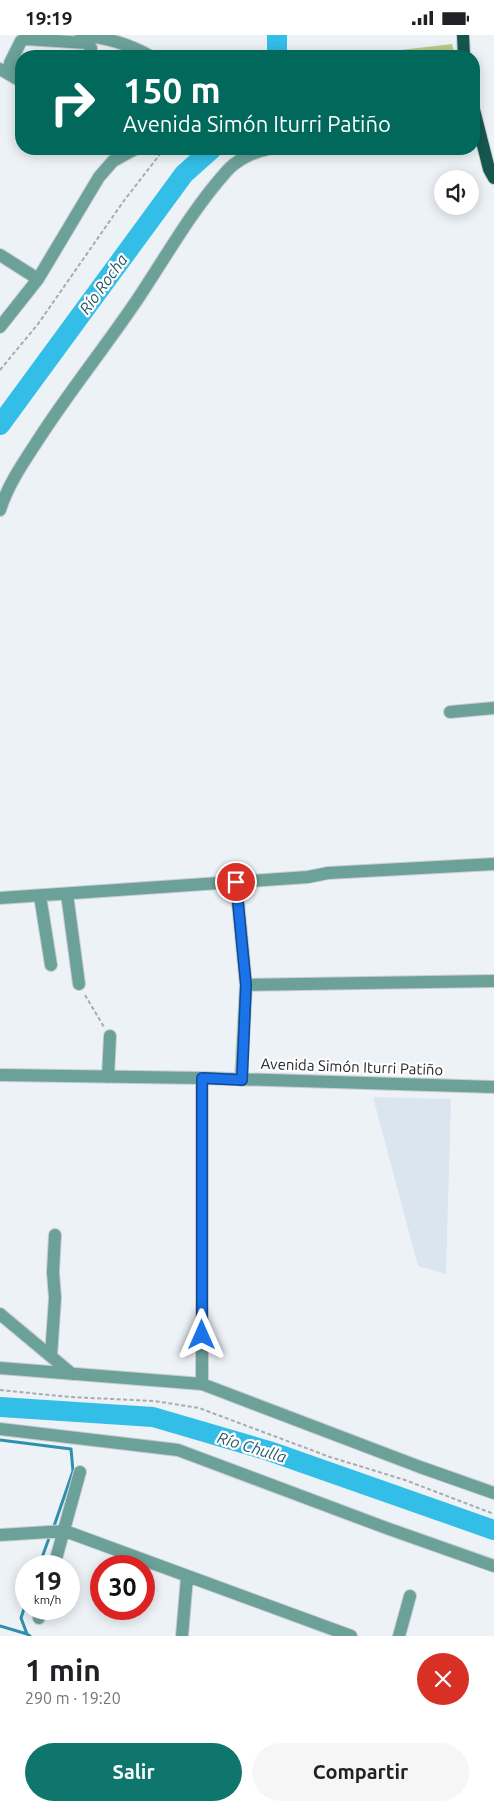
<!DOCTYPE html>
<html lang="es">
<meta charset="utf-8">
<style>
body{margin:0;font-family:Ubuntu,sans-serif;background:#f6f6f6;color:#202124;height:100vh;display:flex;flex-direction:column;font-size:19px;white-space:nowrap}
*{box-sizing:border-box;margin:0}
p{font-size:16px;color:#757577}
.icon{flex:none;width:28px;height:28px;fill:none;stroke:currentColor;stroke-width:2;stroke-linecap:round;stroke-linejoin:round}
.map{position:relative;height:1601px;overflow:hidden}
.sheet{display:flex;flex-direction:column;background:#fff;flex:1}
.sheet>*{flex:none}
.hud{position:absolute;left:15px;top:15px;width:465px;height:105px;border-radius:20px;box-shadow:0 2px 12px #0003;background:#00695c;color:#fff;overflow:hidden}
.fabs{position:absolute;left:434px;top:135px;display:grid;gap:10px}
.fabs a{display:grid;place-items:center;width:45px;height:45px;border-radius:50%;background:#fff;box-shadow:0 2px 12px #0003;font-size:25px}
.speed{position:absolute;left:15px;top:1520px;display:flex;gap:10px;font-size:25px;font-weight:700;text-align:center}
.speed>*{display:grid;place-content:center;width:65px;height:65px;border-radius:50%;background:#fff;box-shadow:0 2px 12px #0003;line-height:1}
.speed small{font-size:12px;font-weight:400}
.speed .limit{border:8px solid #d22;background:#fff;color:#111}
.pin{position:absolute;display:grid;place-items:center;width:42px;height:42px;color:#fff;margin:-21px;border:2px solid #fff;border-radius:50%;box-shadow:0 1px 5px #0007}
.me{position:absolute;width:55px;margin:-28px;rotate:0deg;stroke-linejoin:round;filter:drop-shadow(0 0 4px #0008)}
.turn{display:flex;align-items:center;gap:18px;height:105px;padding:0 25px;font-size:22px}
.turn .icon{width:65px;height:65px;stroke-width:2.5}
.turn b{display:block;font-size:35px;line-height:42px}
.round{display:grid;place-items:center;flex:none;width:52px;height:52px;border-radius:26px;background:#f6f6f6}
.headline{display:flex;align-items:center;justify-content:space-between;height:85px;padding:0 25px}
h1{font-size:30px;font-weight:700;line-height:38px}
.primary-button{display:flex;gap:10px;margin-top:auto;padding:10px 25px}
.primary-button a{flex:1;height:58px;border-radius:30px;background:#0f766e;color:#fff;font-size:20px;font-weight:700;line-height:58px;text-align:center}
.primary-button a+a{background:#f6f6f6;color:#202124}
.status{display:flex;justify-content:space-between;align-items:center;height:35px;padding:0 25px;background:#fff;direction:ltr}
.status svg{height:14px;fill:currentColor}
.map>svg:first-child{display:block}
.built{fill:#dbe5f0}
.green{fill:#bacb8a}
.lines{fill:none;stroke-linecap:round;stroke-linejoin:round}
.stream{stroke:#2e90ae;stroke-width:3}
.river{stroke:#32bee7;stroke-width:20}
.minor-casing{stroke:#c9cdd2;stroke-width:14}
.major-casing{stroke:#c9cdd2;stroke-width:14}
.path{stroke:#a8acb0;stroke-width:2;stroke-dasharray:4 2.5;stroke-linecap:butt}
.minor{stroke:#6ca199;stroke-width:12}
.major{stroke:#15574f;stroke-width:12}
.route-casing{stroke:#114b97;stroke-width:12}
.route{stroke:#1a73e8;stroke-width:9}
.labels{text-anchor:middle;stroke-width:4.5;stroke-linejoin:round;paint-order:stroke}
.street-label{font-size:15px;fill:#252628;stroke:#fefefe}
.water-label{font-size:16px;font-style:italic;fill:#245a6c;stroke:#fefefe}
</style>
<div class="status"><b>19:19</b><svg viewBox="0 0 49 12"><path d="M0 12V9h3v3zM5 12V6h3v6zM10 12V3h3v9zM15 12V0h3v12zM26 1h20v11H26zM47 4h2v5h-2z"/></svg></div>
<div class="map">
<svg width="494" height="1601" viewBox="0 0 494 1601">
<rect width="100%" height="100%" fill="#edf2f7"/>
<path class="built" d="M373,1062L451,1064L446,1239L418,1231Z"/>
<path class="green" d="M452,9L455,21H373L375,18Z"/>
<g class="lines">
<path class="stream" d="M0,1405L71,1414L73,1436L54,1491
M39,1531L49,1503
M26,1568L21,1583L27,1599L30,1601
M0,1591L27,1599"/>
<path class="river" d="M277,0V21
M0,390L184,139L212,114
M0,1372L153,1382L269,1416L494,1495"/>
<g class="minor-casing">
<path id="minor" d="M81,0C106,3 127,8 150,21
M0,34L19,45
M21,38L12,33L10,28L21,6L26,4L87,8L91,13L89,21
M0,220L38,244
M0,292L38,244L99,142L113,126L135,114
M0,475C8,449 25,425 40,402C71,354 107,310 139,262C167,220 192,175 226,137C236,125 253,117 268,114
M450,677L494,673
M236,847L246,950L241,1045
M67,859L79,949
M40,861L51,930
M0,863L308,842L328,838L494,829
M246,950L494,946
M0,1040L202,1043L494,1052
M108,1042L110,1001
M0,1279L72,1339
M51,1321L55,1263L53,1237L55,1200
M0,1333L202,1349L420,1432L494,1458
M202,1349V1043
M0,1394L178,1415L389,1494L494,1531
M0,1500L65,1496L351,1601
M54,1531L80,1437
M39,1583L41,1574
M182,1601L187,1542
M399,1601L410,1561"/>
</g>
<g class="major-casing">
<path id="major" d="M463,0L464,21
M474,75L489,134L494,143"/>
</g>
<path class="path" d="M0,335L38,289L123,167L164,114
M85,960L104,992
M0,1355L70,1362L154,1366L199,1373L330,1422L405,1445L494,1479"/>
<use href="#minor" class="minor"/>
<use href="#major" class="major"/>
</g>
<g class="lines">
<g class="route-casing">
<path id="route" d="M202,1300V1043L242,1045L246,950L236,847"/>
</g>
<use href="#route" class="route"/>
</g>
<g class="labels">
<g class="street-label">
<text transform="translate(352 1032) rotate(2)" y="5">Avenida Simón Iturri Patiño</text>
</g>
<g class="water-label">
<text transform="translate(103 249) rotate(-54)" y="6">Río Rocha</text>
<text transform="translate(252 1412) rotate(17)" y="6">Río Chulla</text>
</g>
</g>
</svg>
<div class="fabs">
<a><svg class="icon" aria-label="sound" viewBox="0 0 24 24"><path d="M4 9h4l5-4v14l-5-4H4zM17 9q2 3 0 6"/></svg></a>
</div>
<div class="speed"><div>19<small>km/h</small></div><div class="limit">30</div></div>
<div class="pin" style="left:236px;top:847px;background:#d93025"><svg class="icon" aria-label="arrive" viewBox="0 0 24 24"><path d="M6 21V4h12l-3 4 3 4H6"/></svg></div>
<svg class="me" style="left:202px;top:1300px" viewBox="-20 -20 40 40"><path d="M0-17L14 15 0 8-14 15z" fill="#1a73e8" stroke="#fff" stroke-width="4"/></svg>
<div class="hud">
<div class="turn"><svg class="icon" aria-label="right" viewBox="0 0 24 24"><path d="M7 20v-9h11M14 6l5 5-5 5"/></svg><div><b>150 m</b>Avenida Simón Iturri Patiño</div></div>
</div>
</div>
<section class="sheet">
<div class="headline"><div><h1>1 min</h1><p>290 m · 19:20</p></div><a class="round" style="background:#d93025;color:#fff"><svg class="icon" aria-label="close" viewBox="0 0 24 24"><path d="M6 6l12 12M18 6L6 18"/></svg></a></div>
<div class="primary-button"><a>Salir</a><a>Compartir</a></div>
</section>
